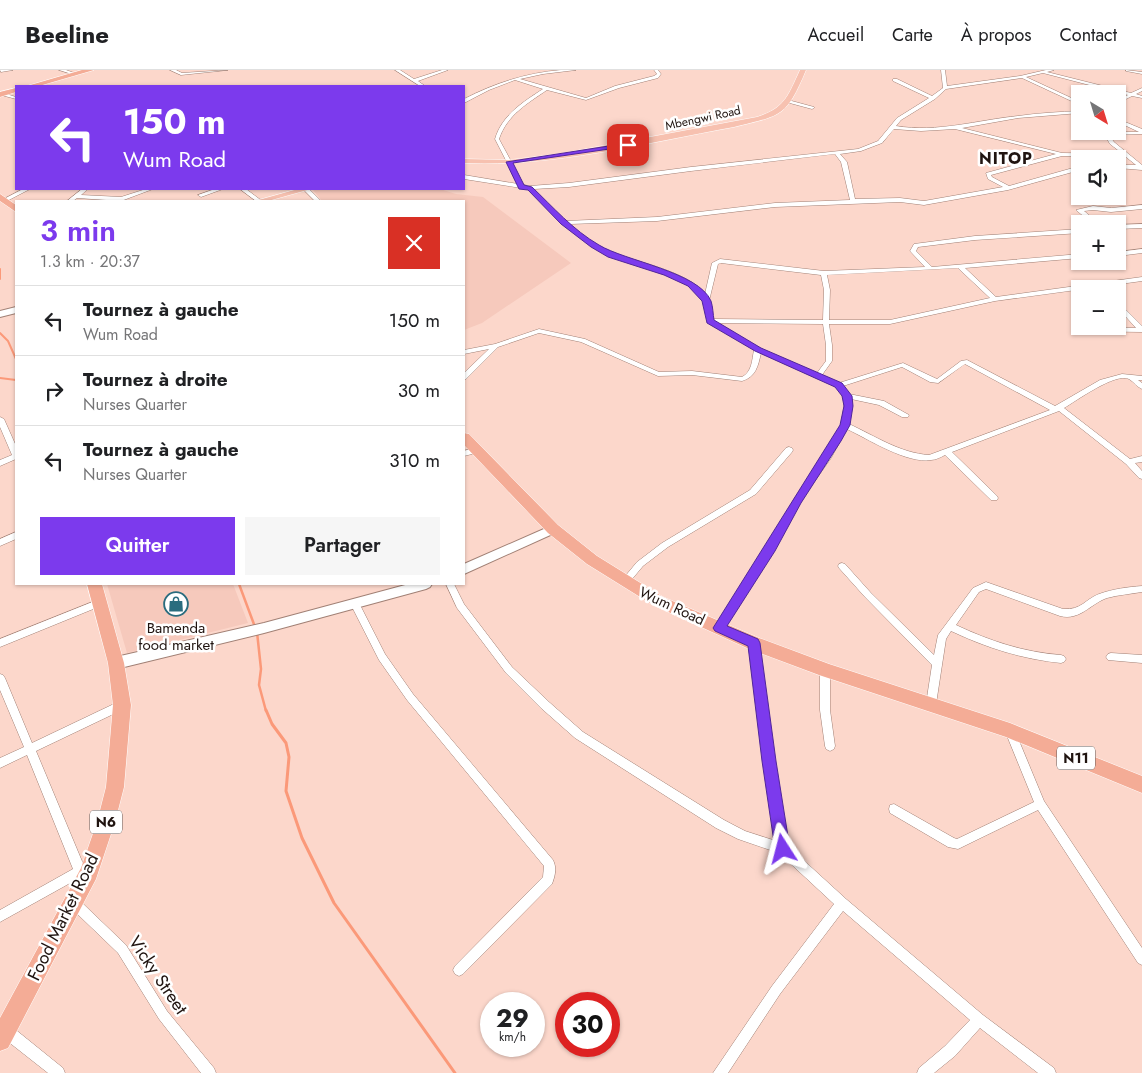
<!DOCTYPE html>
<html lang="fr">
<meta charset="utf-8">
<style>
body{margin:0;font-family:Jost,sans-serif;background:#f6f6f6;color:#202124;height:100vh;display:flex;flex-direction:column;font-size:19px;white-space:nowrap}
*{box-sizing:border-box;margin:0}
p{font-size:16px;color:#757577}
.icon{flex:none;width:28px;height:28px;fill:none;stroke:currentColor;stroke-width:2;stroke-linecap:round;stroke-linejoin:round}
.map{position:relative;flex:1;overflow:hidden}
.sheet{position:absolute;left:15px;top:130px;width:450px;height:385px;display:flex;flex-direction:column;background:#fff;border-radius:0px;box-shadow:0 1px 4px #0004}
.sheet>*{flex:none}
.banner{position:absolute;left:15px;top:15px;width:450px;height:105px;border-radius:0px;box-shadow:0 1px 4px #0004;background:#7c3aed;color:#fff;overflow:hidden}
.needle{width:32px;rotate:142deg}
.tools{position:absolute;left:1071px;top:15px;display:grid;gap:10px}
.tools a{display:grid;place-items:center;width:55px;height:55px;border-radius:0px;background:#fff;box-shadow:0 1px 4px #0004;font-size:25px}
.speed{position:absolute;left:480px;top:922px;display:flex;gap:10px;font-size:25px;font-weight:700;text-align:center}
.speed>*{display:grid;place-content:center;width:65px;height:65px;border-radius:50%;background:#fff;box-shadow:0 1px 4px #0004;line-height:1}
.speed small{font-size:12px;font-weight:400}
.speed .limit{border:8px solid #d22;background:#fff;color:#111}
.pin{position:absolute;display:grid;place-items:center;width:42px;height:42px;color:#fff;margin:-21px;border-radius:10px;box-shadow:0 2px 8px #0006}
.me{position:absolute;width:55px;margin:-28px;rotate:351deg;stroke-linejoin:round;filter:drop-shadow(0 0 4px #0008)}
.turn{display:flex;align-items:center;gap:18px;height:105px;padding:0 25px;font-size:22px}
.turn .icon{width:65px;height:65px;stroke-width:2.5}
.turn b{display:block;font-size:35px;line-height:42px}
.round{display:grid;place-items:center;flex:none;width:52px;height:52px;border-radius:0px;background:#f6f6f6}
.overview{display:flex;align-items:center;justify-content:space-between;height:85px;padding:0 25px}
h1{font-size:30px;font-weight:600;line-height:38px;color:#7c3aed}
.cta{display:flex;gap:10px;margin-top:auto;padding:10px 25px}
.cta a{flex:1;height:58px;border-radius:0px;background:#7c3aed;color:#fff;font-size:20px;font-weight:600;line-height:58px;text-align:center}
.cta a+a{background:#f6f6f6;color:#202124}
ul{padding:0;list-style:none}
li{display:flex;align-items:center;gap:15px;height:70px;padding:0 25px;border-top:1px solid #e0e0e0}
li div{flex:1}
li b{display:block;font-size:19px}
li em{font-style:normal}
header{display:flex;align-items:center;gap:30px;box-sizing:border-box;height:70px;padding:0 25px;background:#fff;border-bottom:1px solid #e0e0e0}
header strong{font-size:24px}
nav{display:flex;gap:28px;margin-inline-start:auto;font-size:18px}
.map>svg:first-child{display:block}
.built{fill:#f6c9bc}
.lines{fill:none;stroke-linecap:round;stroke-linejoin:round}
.stream-far2{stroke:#fb9979;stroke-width:2}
.stream-far1{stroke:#fb9979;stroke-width:2.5}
.stream{stroke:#fb9979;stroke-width:3}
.minor-casing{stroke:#a18075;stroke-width:1}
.secondary-casing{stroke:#a18075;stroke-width:2}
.primary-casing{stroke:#fff;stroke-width:1}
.trunk-casing{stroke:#fff;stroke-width:1}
.minor{fill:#fff;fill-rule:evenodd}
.secondary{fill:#fff;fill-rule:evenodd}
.primary{fill:#f7c1b0;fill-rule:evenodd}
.trunk{fill:#f4ac96;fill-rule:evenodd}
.route{fill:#7c3aed;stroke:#51269a}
.labels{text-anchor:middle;stroke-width:5;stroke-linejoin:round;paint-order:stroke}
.far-street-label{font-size:12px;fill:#201410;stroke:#fff}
.shield{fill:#fff;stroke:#635a58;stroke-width:1}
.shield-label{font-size:14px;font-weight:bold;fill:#201410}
.street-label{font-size:15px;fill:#201410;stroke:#fff}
.poi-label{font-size:15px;fill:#201410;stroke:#fff}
.far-district-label{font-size:16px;font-weight:bold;letter-spacing:1px;fill:#201410;stroke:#fff}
.near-street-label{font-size:18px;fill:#201410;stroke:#fff}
</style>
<header>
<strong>Beeline</strong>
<nav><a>Accueil</a><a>Carte</a><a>À propos</a><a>Contact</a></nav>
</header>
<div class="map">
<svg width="1142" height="1003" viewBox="0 0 1142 1003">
<rect width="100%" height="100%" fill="#fcd7cb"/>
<path class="built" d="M319,119H440L456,124L483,127L571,193L482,253L464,260V131H322L313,120Z
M107,514H233L248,553L127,583Z"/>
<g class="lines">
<path class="stream-far2" d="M0,199V209
M0,263L8,271L16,289
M0,308L16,310"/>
<path class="stream-far1" d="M239,514L255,557
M257,562L261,599L259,615L266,641"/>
<path class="stream" d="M266,640L272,654L286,673L289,687L286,721L302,768L334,833L455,1003"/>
<g class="minor-casing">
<path id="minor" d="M0,0H13L1,2Z
M59,0H66L77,4L75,5Z
M170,0H176L182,3L228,0L181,5Z
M395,0H400L414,9L442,0H448L418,11L425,16H420Z
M561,0H576L543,4L520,9L586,28L615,16L654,6L657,4L654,0H658L661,4L658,8L619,18L586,30L547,20C528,33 507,45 499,69L524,115L530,116L569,113L691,97L858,79L878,71L897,48L929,28L893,11V9H897L932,26L943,18L941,0H945L947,16L1020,6L1046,0H1054L1047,2L1131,23L1142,18V21L1136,24L1142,26V28L1132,26L1118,33V30L1128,25L1043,3L1026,7L1080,32V35L1022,8L946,19L935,29L901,50L896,56C937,63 978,50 1018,46C1039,43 1059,42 1080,41V43L1018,48L962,58L1062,83L1123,84L1110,74L1104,64L1109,62H1139L1118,52V49L1142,59V64L1109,65L1114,72L1142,95V100L1118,98V95H1136L1126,87L1062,86L991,105L992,107L1009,116L1080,96V100L1008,120L924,135L900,132L775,137L657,151L570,154C582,165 594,175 609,181C635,192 688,201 705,224L712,193L720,189L824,201L925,197L910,181L914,174L975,166L1080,159V163L975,170L918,177L916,181L932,197L1080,184V188L965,198L996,227L1142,207V211L995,231L890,254H829L832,275V291L822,305L839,313L903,293L937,309L961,291L967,290L1055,336L1100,310L1122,304L1142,306V310H1138L1142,313V319C1137,317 1134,312 1129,309C1116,302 1076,331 1064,338L1130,389L1142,386V392L1135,393L1142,401V409L1139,408L1126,394L1059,341L952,382L997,426L998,428L997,430H991L945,385C941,387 936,390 931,390C907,394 868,369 847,359L831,388L800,432L774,480L722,561H716L714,558L716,555L768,476L794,429L824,387L841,355L844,336L843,326L836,317L761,283C758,296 756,307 742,311L692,305L658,306L581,272L539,263L498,277L466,309H464V303L489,279L464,284V280L495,274L539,259L585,269L659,302L692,301L742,307C752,302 752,290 754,280L708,252L704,232L698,223L687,215L672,207L606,184L594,178L562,154L528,119L464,109V105L518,114L495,69C502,45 523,32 543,19L515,10L489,20L466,32H464V29C495,13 526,3 561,0ZM894,59L921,61L955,59L1056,84L986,103L988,109L1003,117L924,131L900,128L855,129L847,92L840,84L861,81L882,73ZM835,84L841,92L850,130L775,133L657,147L566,151L534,119L569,117L691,101ZM721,193L821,205L824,220L823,250L713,249L709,231L718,194ZM958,198L990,228L890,250H829L830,220L827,205ZM718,253L823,254L826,275V291L817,303L760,278ZM965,294L1050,340L929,385C900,383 875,366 849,354L852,336L851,329L879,335L902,347H908L909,345L884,331L849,324L843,316L902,297L930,312L938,313Z
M1126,0L1142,2V4L1126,1Z
M3,23L16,27V29L1,25V24Z
M788,30L814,37V38L812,39L786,32V31Z
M23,119H30L7,131L2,130Z
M82,119H88L81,125L121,127L146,119H153L121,131L77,128L73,131H67Z
M215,119H223L201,127L198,125Z
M240,119H246L262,131H256Z
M303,119H309L321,131H315Z
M1142,135V139L1111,142L1093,140L1084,141L1100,154H1093L1076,140L1093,136L1111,138Z
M1142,154V158L1118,159V155Z
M1142,179V183L1118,186V182Z
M1118,233L1120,234L1142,256V262L1076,261L1073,259L1076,257L1136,258L1118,238Z
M0,347L4,349L16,376V389L0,396V390L12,385L0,357Z
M477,377L480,378L481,380L480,382L464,386V381Z
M789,377L792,378L793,380L792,382L756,424L668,477L643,496L628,514H622L621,512L622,510L637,492L662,473L750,420L786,378Z
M16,462V469L0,476V469Z
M842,493L845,494L871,523L934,585L938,565L973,518L986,512L1063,539C1082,540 1084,530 1099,524C1113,519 1128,517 1142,516V522C1130,524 1118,525 1107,528C1090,534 1080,551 1060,546L986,519L979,522L956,555C990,571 1023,582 1061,585L1064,586L1066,589L1064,592L1061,593C1022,589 987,578 951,561L946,569L936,634L935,637L931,638L927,637L926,634L932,595L865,527L839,498L838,496L839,494Z
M446,514H454L464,534L512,597L549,632L583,662L724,750L745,761L776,771L748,573L750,570L753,569L756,570L788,776L846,829L983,945L1054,998L1056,1003H1038L980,958L955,986L934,1003H917L919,998L945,976L970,950L843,841L780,924L728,1003H713L772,916L834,834L779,783L738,769L716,758L575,668L541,638L506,603L457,538Z
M100,529L103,531L105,533L103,535L0,577V569Z
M355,529L358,531L385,584L413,624L553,790C557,798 555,806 552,814L463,904L459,906L455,904L453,900L455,896L543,807L544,796L407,630L379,590L350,533L352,531Z
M1111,583L1142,585V593L1108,590L1106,587L1108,584Z
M825,596L828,597L830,600V640L835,676L834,679L830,681L826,679L825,676L820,640V600L822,597Z
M0,604L3,605L5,608L32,673L118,632L122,631L126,632L127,635L126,638L36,681L84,796L88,798L90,802L88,806L84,808L81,807L0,852V840L73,799L27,685L0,698V688L24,677L0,620Z
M1010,657L1014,658L1015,661L1044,731L1142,878V895L1138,893L1038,740L958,779L948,777L890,743L889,739L890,735L894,734L954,768L957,769L1034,732L1005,661L1006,658Z
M73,826L77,828L126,875L167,941L214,998L216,1003H201L159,949L118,883L69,836L67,832L69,828Z
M6,955L11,956L63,998L65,1003H48L1,966L0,960L1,956Z"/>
</g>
<g class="secondary-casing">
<path id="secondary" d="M16,237V243L0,247V241Z
M553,455L557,456L559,459L557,462L464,504V494Z
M409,514H432L430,517L426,519L264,563L116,599L111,597L109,593L111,589L116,587L264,553Z"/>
</g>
<g class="primary-casing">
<path id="primary" d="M800,0H806C786,47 783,45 734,57C645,73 554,97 464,93V89L509,90L559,84L757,47C785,38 788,26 800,0Z
M298,119H311L268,131H255Z"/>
</g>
<g class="trunk-casing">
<path id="trunk" d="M82,0H94L39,16H27Z
M16,18V22L0,27V22Z
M0,124L16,135V142L0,131Z
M464,363L469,364L558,455L597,486L663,527L759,568L829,594L1010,653L1142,706V723L1006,667L819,605L747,578L653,535L587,494L548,463L464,375Z
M87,514H102L124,593L131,635L124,717L115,752L96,809L8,978L0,981V948L81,798L97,752L106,717L113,635L108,593Z"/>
</g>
<use href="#minor" class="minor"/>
<use href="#secondary" class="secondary"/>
<use href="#primary" class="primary"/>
<use href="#trunk" class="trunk"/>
</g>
<path class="route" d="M628,73H630V76L513,93L524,115L532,117C553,137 573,160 599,175C625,191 699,202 711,231C713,237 713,244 714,250L761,278L842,313L852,326L853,336L850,355L841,371L801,433L775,481L727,556L758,569L760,573L776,691L790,779L788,784L783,786L778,784L775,779L762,691L748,576L715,561L713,558L840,355L844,336L842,326L835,317L755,281L707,253L702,231L688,216L664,205L608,187L591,177L561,154L528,120L519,119L506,92Z"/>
<defs>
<g id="shop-ring" transform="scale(1.25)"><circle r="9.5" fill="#fff" stroke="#2a6c7e" stroke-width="1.5"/><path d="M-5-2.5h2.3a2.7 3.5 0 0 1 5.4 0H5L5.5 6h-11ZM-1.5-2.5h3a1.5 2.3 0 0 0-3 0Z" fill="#2a6c7e"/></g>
</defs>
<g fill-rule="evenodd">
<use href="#shop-ring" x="176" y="534"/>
</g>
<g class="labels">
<g class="far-street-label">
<text transform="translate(703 48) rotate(-12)" y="4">Mbengwi Road</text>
</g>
<g class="shield">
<rect x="1057" y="676.5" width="38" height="23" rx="4"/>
<rect x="90" y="740.5" width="32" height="23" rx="4"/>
</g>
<g class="shield-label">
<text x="1076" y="693">N11</text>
<text x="106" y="757">N6</text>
</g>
<g class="street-label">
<text transform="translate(672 536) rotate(25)" y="5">Wum Road</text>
</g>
<g class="poi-label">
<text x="176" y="563">Bamenda<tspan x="176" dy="17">food market</tspan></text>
</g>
<g class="far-district-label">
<text x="1006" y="94">NITOP</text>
</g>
<g class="near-street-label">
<text transform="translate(63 847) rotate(-64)" y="6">Food Market Road</text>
<text transform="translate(158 905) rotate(56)" y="6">Vicky Street</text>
</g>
</g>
</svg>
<div class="tools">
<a><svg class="needle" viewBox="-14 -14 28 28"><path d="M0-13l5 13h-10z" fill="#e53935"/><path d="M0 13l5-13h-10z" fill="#757577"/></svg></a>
<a><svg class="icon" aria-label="sound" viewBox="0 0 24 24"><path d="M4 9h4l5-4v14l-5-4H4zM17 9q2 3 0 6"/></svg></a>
<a>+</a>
<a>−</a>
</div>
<div class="speed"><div>29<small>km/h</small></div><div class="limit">30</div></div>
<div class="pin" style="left:628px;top:75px;background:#d93025"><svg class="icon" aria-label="arrive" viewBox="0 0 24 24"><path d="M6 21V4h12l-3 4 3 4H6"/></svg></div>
<svg class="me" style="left:783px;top:779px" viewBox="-20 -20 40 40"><path d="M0-17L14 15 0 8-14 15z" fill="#7c3aed" stroke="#fff" stroke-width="4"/></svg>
<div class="banner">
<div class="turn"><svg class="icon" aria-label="left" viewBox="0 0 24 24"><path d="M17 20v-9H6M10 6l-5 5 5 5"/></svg><div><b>150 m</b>Wum Road</div></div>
</div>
<section class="sheet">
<div class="overview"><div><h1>3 min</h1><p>1.3 km · 20:37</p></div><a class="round" style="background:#d93025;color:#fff"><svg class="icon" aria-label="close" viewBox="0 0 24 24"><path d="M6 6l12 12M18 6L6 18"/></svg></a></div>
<ul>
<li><svg class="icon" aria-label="left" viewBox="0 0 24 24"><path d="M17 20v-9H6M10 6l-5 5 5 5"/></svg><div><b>Tournez à gauche</b><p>Wum Road</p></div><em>150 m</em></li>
<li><svg class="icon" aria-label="right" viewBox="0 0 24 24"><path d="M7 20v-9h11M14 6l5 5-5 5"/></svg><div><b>Tournez à droite</b><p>Nurses Quarter</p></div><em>30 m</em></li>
<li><svg class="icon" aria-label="left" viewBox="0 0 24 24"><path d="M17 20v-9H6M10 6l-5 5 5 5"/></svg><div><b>Tournez à gauche</b><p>Nurses Quarter</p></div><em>310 m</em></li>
</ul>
<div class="cta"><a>Quitter</a><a>Partager</a></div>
</section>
</div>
